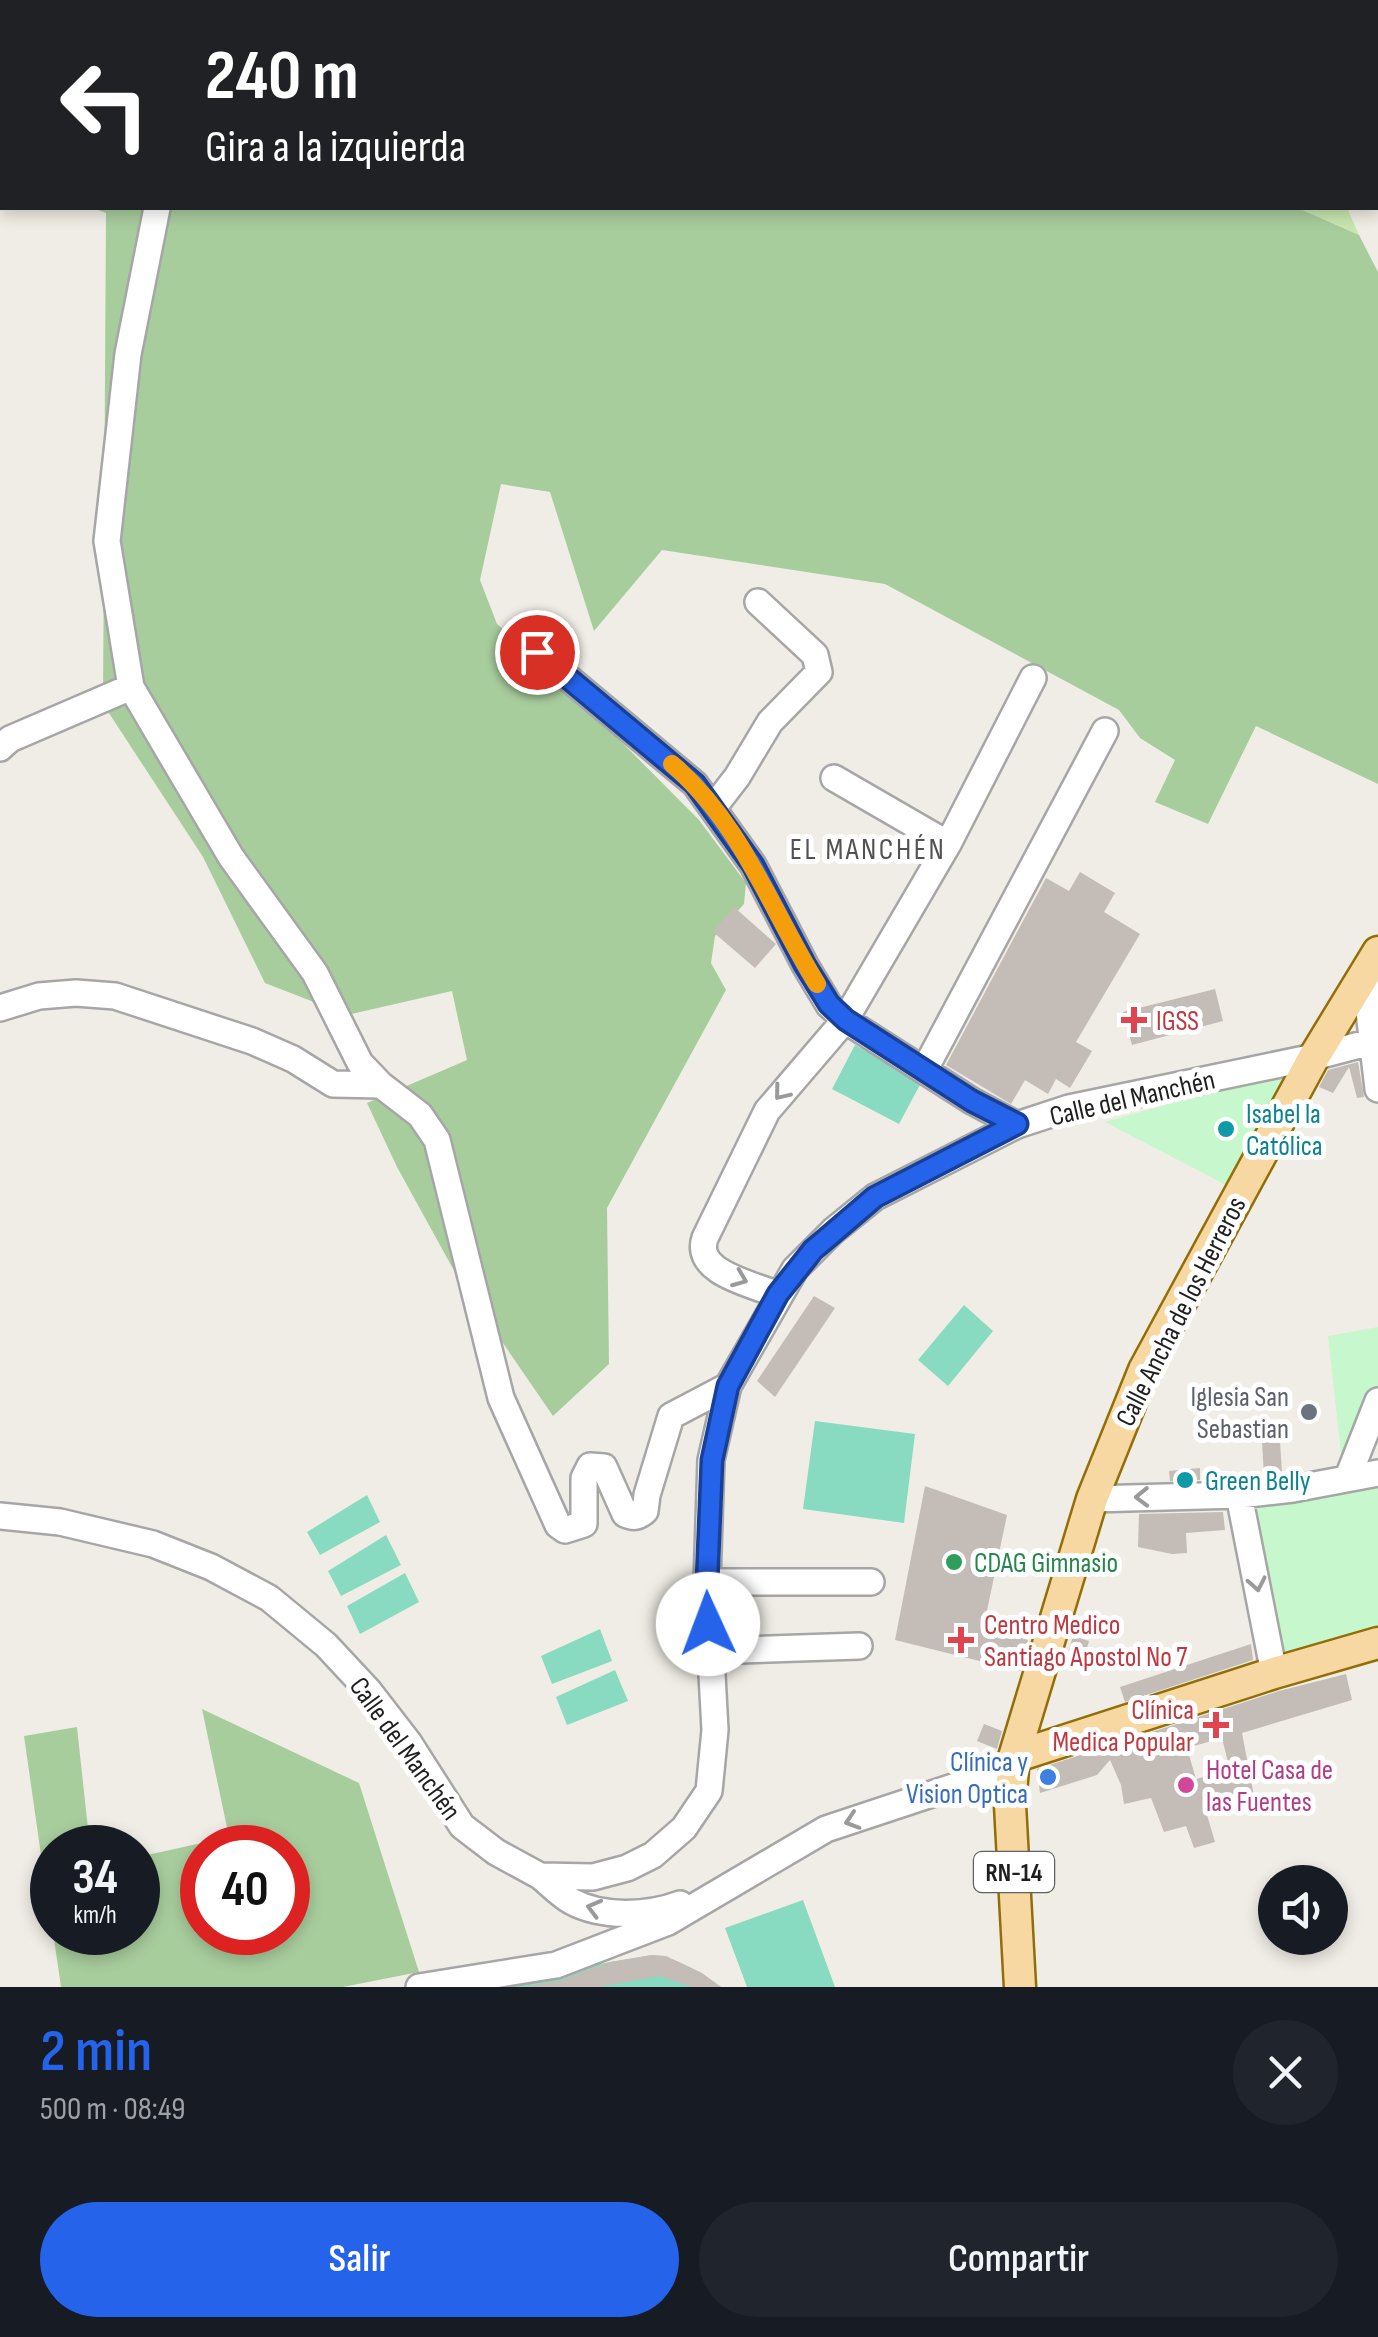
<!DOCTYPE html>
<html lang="es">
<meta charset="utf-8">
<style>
body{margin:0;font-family:"Sofia Sans Condensed",sans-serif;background:#20242c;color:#f1f3f6;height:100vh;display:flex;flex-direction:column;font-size:38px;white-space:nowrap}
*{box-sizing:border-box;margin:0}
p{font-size:32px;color:#9ea1a6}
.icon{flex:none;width:55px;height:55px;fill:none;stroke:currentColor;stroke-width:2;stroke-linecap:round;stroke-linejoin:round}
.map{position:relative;height:1987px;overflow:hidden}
.drawer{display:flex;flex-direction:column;background:#171b24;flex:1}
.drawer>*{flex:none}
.hud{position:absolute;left:0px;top:0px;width:1380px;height:210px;box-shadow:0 5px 15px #0003;background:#202124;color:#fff;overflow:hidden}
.buttons{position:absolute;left:1258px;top:1865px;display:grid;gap:20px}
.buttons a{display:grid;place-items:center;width:90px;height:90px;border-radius:50%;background:#171b24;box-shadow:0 5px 15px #0003;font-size:50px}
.speed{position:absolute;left:30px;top:1825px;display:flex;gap:20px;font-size:50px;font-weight:700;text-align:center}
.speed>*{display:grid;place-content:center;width:130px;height:130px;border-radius:50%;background:#171b24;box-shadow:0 5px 15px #0003;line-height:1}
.speed small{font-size:25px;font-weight:400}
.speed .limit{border:15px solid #d22;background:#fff;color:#111}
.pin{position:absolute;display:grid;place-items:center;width:85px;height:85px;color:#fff;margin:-42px;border:5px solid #fff;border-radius:50%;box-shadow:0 2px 10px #0007}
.me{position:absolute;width:110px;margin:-55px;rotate:358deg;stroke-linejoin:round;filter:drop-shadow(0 0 8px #0008)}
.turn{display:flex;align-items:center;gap:35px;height:210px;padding:0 40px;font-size:45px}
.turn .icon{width:130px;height:130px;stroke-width:2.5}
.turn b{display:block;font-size:70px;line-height:85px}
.round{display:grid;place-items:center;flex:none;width:105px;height:105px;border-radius:52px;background:#20242c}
.head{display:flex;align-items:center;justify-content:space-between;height:170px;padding:0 40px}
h1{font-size:60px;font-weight:600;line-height:75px;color:#2563eb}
.cta{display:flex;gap:20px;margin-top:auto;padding:20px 40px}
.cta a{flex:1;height:115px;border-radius:60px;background:#2563eb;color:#fff;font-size:40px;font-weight:600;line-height:115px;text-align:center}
.cta a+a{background:#20242c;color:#f1f3f6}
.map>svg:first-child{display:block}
.grass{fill:#c7e7af}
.forest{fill:#a8cd9d;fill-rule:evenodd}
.park{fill:#c6f7cd}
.pitch{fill:#88dbc0}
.building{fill:#c4bcb6;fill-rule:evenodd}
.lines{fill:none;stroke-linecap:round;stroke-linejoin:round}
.minor-casing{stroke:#a6a6a6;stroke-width:30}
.major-casing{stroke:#936e07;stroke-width:35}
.minor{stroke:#fff;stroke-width:25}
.major{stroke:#f7d8a3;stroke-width:30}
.oneway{stroke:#9a9a9a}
.route-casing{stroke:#184099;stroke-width:25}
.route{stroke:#2563eb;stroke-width:18}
.slow{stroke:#f59e0b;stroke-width:18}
.health-dot{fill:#e0444e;stroke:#fff;stroke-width:4}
.culture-dot{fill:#0f9aa8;stroke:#fff;stroke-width:4}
.worship-dot{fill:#6b7280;stroke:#fff;stroke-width:4}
.leisure-dot{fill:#2e9e5b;stroke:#fff;stroke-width:4}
.shop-dot{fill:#3f7fe0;stroke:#fff;stroke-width:4}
.hotel-dot{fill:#d1479c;stroke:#fff;stroke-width:4}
.labels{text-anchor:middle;stroke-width:10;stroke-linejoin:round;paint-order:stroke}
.shield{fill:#fff;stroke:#626262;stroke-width:2.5}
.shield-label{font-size:25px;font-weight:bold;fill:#1f1f1f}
.health-label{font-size:28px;fill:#be3a42;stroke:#fff;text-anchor:start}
.street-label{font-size:28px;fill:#1f1f1f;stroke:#fff}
.culture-label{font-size:28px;fill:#0d838f;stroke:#fff;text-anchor:start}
.worship-label{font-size:28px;fill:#5b616d;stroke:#fff;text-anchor:end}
.leisure-label{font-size:28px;fill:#27864d;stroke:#fff;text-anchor:start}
.shop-label{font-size:28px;fill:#366cbe;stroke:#fff;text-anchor:end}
.hotel-label{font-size:28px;fill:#b23c85;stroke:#fff;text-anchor:start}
.neighbourhood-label{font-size:30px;letter-spacing:2.5px;fill:#525252;stroke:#fff}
</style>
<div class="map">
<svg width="1378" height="1987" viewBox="0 0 1378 1987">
<rect width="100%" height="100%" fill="#f0ede6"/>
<path class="grass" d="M1298,208H1347L1359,235Z"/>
<path class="forest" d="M0,0H1255L1256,2H2V176Z
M93,208H1298L1359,235L1378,272V784L1256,726L1208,824L1155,802L1175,760L1140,738L1119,710L885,584L662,550L594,631L550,492L501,484L480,580L497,624L568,688L699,820L746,883L744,904L715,936L711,963L726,990L607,1208L609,1364L553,1416L457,1276L397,1167L367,1103L467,1060L452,991L347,1015L265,983L203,857L103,704L106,213Z
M202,1709L359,1783L419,1972L343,1987H61L53,1932H138V1857L229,1837ZM202,1848H288V1932H202Z
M77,1727L90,1847L52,1848V1932L24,1736Z"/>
<path class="park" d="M1303,1066L1228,1186L1105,1122Z
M1378,1327V1387L1343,1471L1328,1336Z
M1378,1481V1635L1281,1663L1250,1509Z"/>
<path class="pitch" d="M855,1045L922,1081L899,1124L832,1089Z
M964,1305L993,1331L948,1386L918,1360Z
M815,1421L915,1434L904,1523L803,1509Z
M367,1495L380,1522L320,1555L307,1532Z
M386,1535L401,1565L341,1596L328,1571Z
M405,1573L419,1602L360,1634L347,1606Z
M600,1629L612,1661L552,1684L541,1656Z
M615,1670L628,1701L567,1725L556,1697Z
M803,1900L835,1987H747L725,1928Z
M652,1955C677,1958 700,1971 721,1987H461Z"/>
<path class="building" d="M1080,872L1115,893L1104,912L1140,934L1076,1042L1092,1051L1070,1088L1056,1079L1048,1094L1025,1080L1011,1104L946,1065L1046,878L1069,891Z
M734,907L776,944L755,968L713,932Z
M1215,989L1223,1021L1132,1045L1123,1012Z
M1358,1062L1364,1097L1357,1098L1349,1067L1333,1093L1319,1087L1328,1070Z
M814,1296L835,1308L775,1397L757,1381Z
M1280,1441L1282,1474L1264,1476L1262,1442Z
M1200,1468V1480L1170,1481L1169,1471Z
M925,1486L1007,1515L984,1625L1028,1640L1020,1671L895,1640Z
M1223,1512L1225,1530L1186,1533L1187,1553L1172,1554L1138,1547L1139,1514Z
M1073,1636L1089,1641L1082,1665L1066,1660Z
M1251,1644L1253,1660L1125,1702L1120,1687Z
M1346,1674L1352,1700L1242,1733L1254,1796L1205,1808L1215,1842L1194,1848L1186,1826L1164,1832L1151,1798L1124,1804L1121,1785L1110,1760L1097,1775L1040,1793L1037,1769L1279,1691ZM1222,1738L1230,1770L1196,1779L1187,1748Z
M984,1724L1002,1731L997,1749L977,1741Z
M652,1955L666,1956L702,1973L721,1987H692L659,1976L598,1987H522L559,1981L610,1962Z"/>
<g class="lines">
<g class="minor-casing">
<path id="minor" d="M1301,0L1302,2
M1378,172V173
M157,208L128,354L107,541L131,687L231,857L315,973L360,1063L381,1085L420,1115L437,1140L501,1398L558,1525L565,1530L584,1524V1478L590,1466L604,1467L625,1514C634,1518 638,1517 645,1511L647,1495L671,1416L728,1386
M537,652L695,784L753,865L805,965L829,1005L845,1020L972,1101L1017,1125
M0,748L10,739L131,687
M834,778L948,844
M713,808L737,777L770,722L819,672L815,655L758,602
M1365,977L1378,1089
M0,1008L39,996L76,993L115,996L252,1041L293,1059L333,1084L381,1085
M925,1069L1105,731
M778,1295C753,1284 693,1273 705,1238L767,1111L845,1020L948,844L1033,678
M1348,1477L1378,1401
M1239,1495L1274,1673
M1092,1499L1239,1495L1293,1489L1378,1473
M0,1516L60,1522L153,1544L211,1567L269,1598L326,1645L368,1690L409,1743L462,1826L496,1852L540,1876L593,1877L627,1868L653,1855L684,1828L709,1791L715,1730L707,1582L711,1460L728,1386L795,1269L833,1231L875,1197L1017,1125L1069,1108L1314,1057L1378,1040
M707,1582H871
M709,1651L859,1646
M540,1876C550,1884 560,1895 571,1901C602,1918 648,1916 680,1904
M419,1987L556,1965L668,1922L826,1829L974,1780L1012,1773"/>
</g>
<g class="major-casing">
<path id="major" d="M1357,0L1358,2
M1378,67V69
M1014,1757L1274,1673L1378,1643
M1020,1987L1010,1805L1014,1757L1092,1499L1144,1370L1314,1057L1378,952"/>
</g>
<use href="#minor" class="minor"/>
<use href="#major" class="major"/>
</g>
<defs><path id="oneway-chevron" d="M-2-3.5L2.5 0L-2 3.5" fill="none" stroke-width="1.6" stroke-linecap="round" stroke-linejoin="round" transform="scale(2.5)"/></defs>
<g class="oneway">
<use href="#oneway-chevron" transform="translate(781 1093) rotate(129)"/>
<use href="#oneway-chevron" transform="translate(740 1279) rotate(22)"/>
<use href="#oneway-chevron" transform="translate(1142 1497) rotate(179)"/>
<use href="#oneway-chevron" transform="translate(1257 1584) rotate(79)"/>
<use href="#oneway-chevron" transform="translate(852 1821) rotate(162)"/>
<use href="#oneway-chevron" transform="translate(594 1908) rotate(-165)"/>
</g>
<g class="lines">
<g class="route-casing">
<path id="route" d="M537,652L695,784L753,865L805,965L829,1004L846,1020L972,1101L1017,1124L875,1197L813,1250L778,1294L728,1386L712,1460L707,1582L708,1624"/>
</g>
<use href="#route" class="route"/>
<path class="slow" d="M672,764C742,824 770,908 817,984"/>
</g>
<g class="health-dot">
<path d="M1129 1005h10v10h10v10h-10v10h-10v-10h-10v-10h10z"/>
<path d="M956 1625h10v10h10v10h-10v10h-10v-10h-10v-10h10z"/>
<path d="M1211 1710h10v10h10v10h-10v10h-10v-10h-10v-10h10z"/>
</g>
<g class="culture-dot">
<circle cx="1226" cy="1129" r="10"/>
<circle cx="1185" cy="1480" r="10"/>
</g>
<circle class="worship-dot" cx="1309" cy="1412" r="10"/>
<circle class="leisure-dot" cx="954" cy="1562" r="10"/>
<circle class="shop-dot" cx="1048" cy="1777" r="10"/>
<circle class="hotel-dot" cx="1186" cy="1785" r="10"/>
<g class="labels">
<rect class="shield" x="974" y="1852" width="80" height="40" rx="8"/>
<g class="shield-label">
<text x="1014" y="1881">RN-14</text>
</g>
<g class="health-label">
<text x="1156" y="1030">IGSS</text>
<text x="984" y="1634">Centro Medico<tspan x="984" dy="32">Santiago Apostol No 7</tspan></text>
<text x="1194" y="1719" text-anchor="end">Clínica<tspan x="1194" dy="32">Medica Popular</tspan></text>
</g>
<g class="street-label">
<text transform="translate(1132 1097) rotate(-13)" y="10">Calle del Manchén</text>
<text transform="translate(1180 1311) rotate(-63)" y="10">Calle Ancha de los Herreros</text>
<text transform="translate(406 1748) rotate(54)" y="10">Calle del Manchén</text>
</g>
<g class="culture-label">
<text x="1246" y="1123">Isabel la<tspan x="1246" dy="32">Católica</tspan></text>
<text x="1205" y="1490">Green Belly</text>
</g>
<g class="worship-label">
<text x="1289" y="1406">Iglesia San<tspan x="1289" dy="32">Sebastian</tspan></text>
</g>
<g class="leisure-label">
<text x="974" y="1572">CDAG Gimnasio</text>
</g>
<g class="shop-label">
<text x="1028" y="1771">Clínica y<tspan x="1028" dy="32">Vision Optica</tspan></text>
</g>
<g class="hotel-label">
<text x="1206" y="1779">Hotel Casa de<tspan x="1206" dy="32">las Fuentes</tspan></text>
</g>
<g class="neighbourhood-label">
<text x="868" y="859">EL MANCHÉN</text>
</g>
</g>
</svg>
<div class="buttons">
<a><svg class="icon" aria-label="sound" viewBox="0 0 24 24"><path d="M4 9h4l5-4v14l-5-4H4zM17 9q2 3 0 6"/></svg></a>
</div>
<div class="speed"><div>34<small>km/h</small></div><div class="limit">40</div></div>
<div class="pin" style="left:537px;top:652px;background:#d93025"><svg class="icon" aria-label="arrive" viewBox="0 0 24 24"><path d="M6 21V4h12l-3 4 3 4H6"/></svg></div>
<svg class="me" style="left:708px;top:1624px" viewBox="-20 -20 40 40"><circle r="19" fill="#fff"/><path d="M0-13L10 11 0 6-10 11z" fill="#2563eb"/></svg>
<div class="hud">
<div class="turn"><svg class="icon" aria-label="left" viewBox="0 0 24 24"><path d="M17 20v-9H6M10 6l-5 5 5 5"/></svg><div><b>240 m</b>Gira a la izquierda</div></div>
</div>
</div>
<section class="drawer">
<div class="head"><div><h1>2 min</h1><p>500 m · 08:49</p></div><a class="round"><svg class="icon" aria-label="close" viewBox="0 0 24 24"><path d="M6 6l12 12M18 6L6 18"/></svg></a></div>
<div class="cta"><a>Salir</a><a>Compartir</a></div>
</section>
